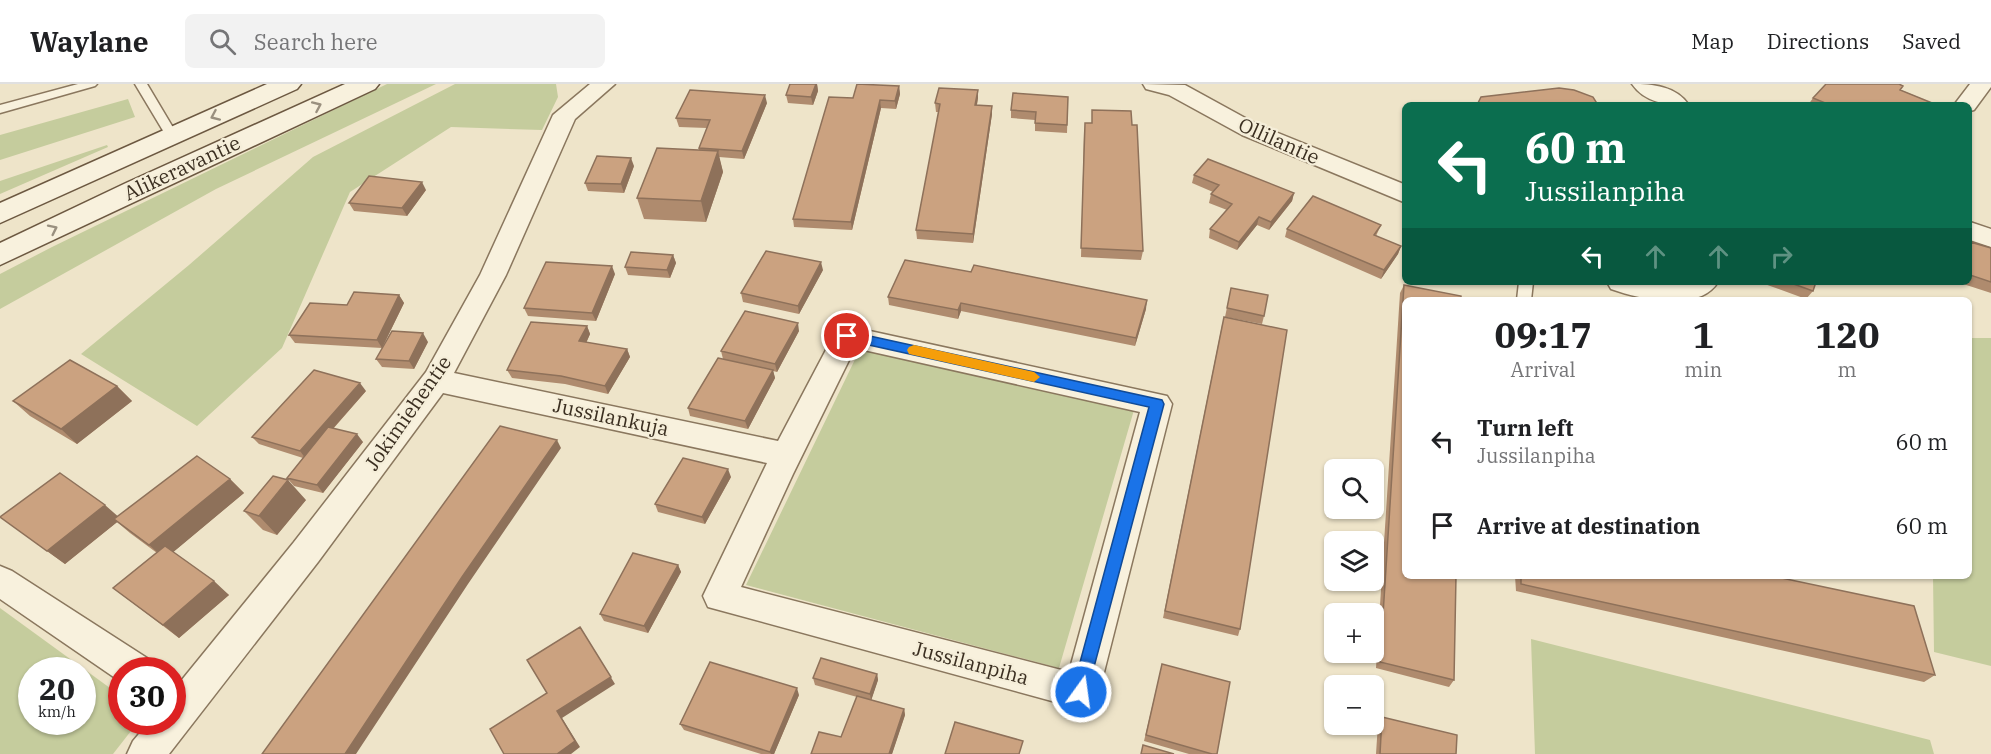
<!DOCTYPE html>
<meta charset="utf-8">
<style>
body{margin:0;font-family:"IBM Plex Serif",serif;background:#f2f2f2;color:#202124;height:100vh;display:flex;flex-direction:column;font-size:22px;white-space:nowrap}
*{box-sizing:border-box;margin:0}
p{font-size:20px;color:#757577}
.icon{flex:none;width:33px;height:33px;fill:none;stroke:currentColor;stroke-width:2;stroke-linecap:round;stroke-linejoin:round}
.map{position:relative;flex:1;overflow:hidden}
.details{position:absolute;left:1402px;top:213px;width:570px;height:282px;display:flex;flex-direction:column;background:#fff;border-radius:9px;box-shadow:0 2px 4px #0004}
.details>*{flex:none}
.guide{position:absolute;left:1402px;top:18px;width:570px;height:183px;border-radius:9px;box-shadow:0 2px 4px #0004;background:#0b6e4f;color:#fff;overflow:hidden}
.fabs{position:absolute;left:1324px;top:375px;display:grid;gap:12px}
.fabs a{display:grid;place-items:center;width:60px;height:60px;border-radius:9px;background:#fff;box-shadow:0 2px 4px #0004;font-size:30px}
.speed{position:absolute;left:18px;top:573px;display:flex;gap:12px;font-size:30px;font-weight:700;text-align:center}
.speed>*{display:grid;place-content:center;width:78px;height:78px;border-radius:50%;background:#fff;box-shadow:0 2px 4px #0004;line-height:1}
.speed small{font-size:15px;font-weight:400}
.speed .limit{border:9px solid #d22;background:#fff;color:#111}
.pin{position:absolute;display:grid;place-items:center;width:51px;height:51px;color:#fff;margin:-26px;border:3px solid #fff;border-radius:50%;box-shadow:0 2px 6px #0007}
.me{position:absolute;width:66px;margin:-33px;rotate:14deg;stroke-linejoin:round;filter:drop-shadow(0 0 4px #0008)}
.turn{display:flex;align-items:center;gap:21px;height:126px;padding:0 24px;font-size:27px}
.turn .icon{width:78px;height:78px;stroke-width:2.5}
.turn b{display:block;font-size:42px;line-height:51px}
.lanes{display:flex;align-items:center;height:57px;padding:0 24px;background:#0003;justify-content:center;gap:30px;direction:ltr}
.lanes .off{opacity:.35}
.eta{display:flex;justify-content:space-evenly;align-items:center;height:102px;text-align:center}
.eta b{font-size:36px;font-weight:700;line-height:42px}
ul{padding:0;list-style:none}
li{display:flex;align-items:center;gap:18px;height:84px;padding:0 24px}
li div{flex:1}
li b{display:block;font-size:22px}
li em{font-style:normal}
header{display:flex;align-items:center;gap:36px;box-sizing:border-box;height:84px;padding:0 30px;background:#fff;border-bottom:2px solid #e0e0e0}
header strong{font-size:28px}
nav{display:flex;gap:33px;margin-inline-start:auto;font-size:21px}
.search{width:420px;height:54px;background:#f2f2f2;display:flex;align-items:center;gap:15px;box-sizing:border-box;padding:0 21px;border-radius:9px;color:#757577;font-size:22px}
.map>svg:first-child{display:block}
.green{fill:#c5cc9d;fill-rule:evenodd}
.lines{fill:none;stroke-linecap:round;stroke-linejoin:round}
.lane-casing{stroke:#8a775e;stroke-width:3}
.street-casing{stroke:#8a775e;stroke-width:3}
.secondary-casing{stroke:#6c5841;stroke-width:3}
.lane{fill:#f8f1dd;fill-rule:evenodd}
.street{fill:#f8f1dd;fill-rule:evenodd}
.secondary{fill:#f8f1dd;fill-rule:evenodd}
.wall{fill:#af8b6e}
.shaded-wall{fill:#8e715a}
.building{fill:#cba280;stroke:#8e715a;stroke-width:1.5}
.oneway{stroke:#9a907f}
.route{fill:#1a73e8;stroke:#114b97;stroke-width:1.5}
.slow{fill:#f59e0b}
.labels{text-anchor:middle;stroke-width:4.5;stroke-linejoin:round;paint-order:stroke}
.street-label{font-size:20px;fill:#3b2f21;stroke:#f5eed9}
</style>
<header>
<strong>Waylane</strong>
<div class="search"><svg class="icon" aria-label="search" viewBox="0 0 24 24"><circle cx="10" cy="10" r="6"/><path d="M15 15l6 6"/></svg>Search here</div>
<nav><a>Map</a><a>Directions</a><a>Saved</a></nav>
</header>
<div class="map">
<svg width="1991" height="670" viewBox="0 0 1991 670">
<rect width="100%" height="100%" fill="#eee4c9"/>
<path class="green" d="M387,0H436L216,105L0,225V190L52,163Z
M455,0H556L558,13L542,46L451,43L350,108L282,264L197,342L81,270L189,181L313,73Z
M128,15L135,33L0,76V51Z
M107,61L108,63L0,110V97Z
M1970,254H1991V582L1934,568L1933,492H1970Z
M861,263L1134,326L1059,584L746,501Z
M0,524L121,612L122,638H138L113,670H0ZM32,586H82V638H32Z
M1531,555L1930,656L1934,670H1535Z"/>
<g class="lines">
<g class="lane-casing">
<path id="lane" d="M78,0H97L95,2L0,29V21Z
M135,0H147L178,52L176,55H168Z
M1519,198H1533L1531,216H1517Z"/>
</g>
<g class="street-casing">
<path id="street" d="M590,0H615L575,35L506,191L454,289L778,357L837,245L847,242L1167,312L1172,320L1099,608L1094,620L1081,625L708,523L703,512L767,379L443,309L318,478L169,670H127L133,657L149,638H172V608L294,458L426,288L480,191L553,31ZM855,264L1140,328L1069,588L741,503L793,390Z
M1143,0L1185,1L1258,41L1406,101V119L1242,51L1169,11L1146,5Z
M1632,0C1653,0 1676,2 1689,21C1667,21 1645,19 1632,0Z
M1970,0H1991V3L1974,26L1970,27V21H1954Z
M1970,138L1991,145V163L1970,156Z
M1607,198L1674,200L1718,198C1699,229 1639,215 1611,205Z
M0,482L12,487L147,574L151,586H122L121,598L0,515Z"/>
</g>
<g class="secondary-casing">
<path id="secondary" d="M267,0H301L297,5L0,139V119Z
M345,0H379L375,5L0,181V159L126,99Z"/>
</g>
<use href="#lane" class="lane"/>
<use href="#street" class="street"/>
<use href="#secondary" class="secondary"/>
</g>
<path class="wall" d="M790,0H817L818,7L813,21L788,19L786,11Z
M899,2L900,10L896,25L881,24L852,146L794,143L793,135L853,14Z
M1901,6L1937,21H1808L1813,14Z
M1068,13L1067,49L1035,47V36L1011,34V26Z
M978,14L977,21L992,30L973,159L917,155L916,146L939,28H936L935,19Z
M767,19L744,75L719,73L723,88L706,138L644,135L637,114L699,66V64L707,44L679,43L676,34Z
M1092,26L1143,167L1141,176L1081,173L1084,47L1092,39Z
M634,82L624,109L588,107L585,99Z
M1194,91L1294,109L1292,117L1269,146L1257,141L1237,166L1209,154L1210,145L1227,126L1209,119L1211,110L1213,108L1192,99Z
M426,106L407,132L354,127L349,119Z
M1381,141L1376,152L1401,162L1398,170L1381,195L1285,153L1287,145Z
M1970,158L1991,164V209L1957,198H1970Z
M673,171L676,179L670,194L628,191L625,183Z
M823,186L799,230L743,218L741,209Z
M615,190L596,237L528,232L524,224Z
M1759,198H1816L1813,207L1806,215Z
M1404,201L1454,596L1449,603L1376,584L1400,209Z
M1231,204L1264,232L1262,240L1225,233Z
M399,211L404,219L382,264L295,259L289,251L347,221Z
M888,213L1146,225L1135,262L961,227L958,235L889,221Z
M1222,241L1240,545L1238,552L1163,534Z
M587,242L590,250L586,259L627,265L630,273L608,310L565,300L512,294L507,286Z
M799,247L777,288L773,287L775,294L748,345L690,332L688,324L723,275L721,267Z
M428,258L414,285L382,283L376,275Z
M117,302L132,317L77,360L30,332L13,317Z
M366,307L333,345L363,358L323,409L294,402L287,394L303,374L259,360L252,353Z
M731,393L705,440L658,428L655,420Z
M230,395L244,409L173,468L229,511L179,554L113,504L157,469L130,449L117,438L65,480L0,433L118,432Z
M306,416L277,451L263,446L244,427Z
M678,481L681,488L648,549L604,537L600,530Z
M1515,492H1772L1935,591L1924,598L1516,507Z
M1162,580L1217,670H1189L1144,657Z
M877,590L878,596L871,616L904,625L905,631L892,670H811L841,653L857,613L815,601L813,594Z
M799,611L774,670H761L684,646L680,640Z
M1382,633L1456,670H1376L1378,639Z"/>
<path class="shaded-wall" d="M816,0H817L818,7L813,21L811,13Z
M899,2L900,10L896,25L895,17Z
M978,6V14L975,30V21Z
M765,11L767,19L744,75L742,67Z
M880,16L881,24L852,146L851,138Z
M992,22V30L973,159V150Z
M718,67L723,88L706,138L701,117Z
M631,74L634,82L624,109L621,100Z
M422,98L426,106L407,132L402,124Z
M1294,109L1292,117L1269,146L1271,138Z
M1259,133L1257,141L1237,166L1239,158Z
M1401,162L1398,170L1381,195L1384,186Z
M673,171L676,179L670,194L667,186Z
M821,178L823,186L799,230L798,222Z
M612,182L615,190L596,237L592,229Z
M399,211L404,219L382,264L377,256Z
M1147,216L1146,225L1135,262L1136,254Z
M961,219V227L958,235V226Z
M798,239L799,247L777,288L775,280Z
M587,242L590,250L583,266L579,257Z
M423,249L428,258L414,285L409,277Z
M627,265L630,273L608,310L605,302Z
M773,286L775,294L748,345L745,337Z
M360,299L366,307L306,375L300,367Z
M117,302L132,317L77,360L61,345Z
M357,350L363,358L323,409L317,401Z
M557,356L561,364L468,500L356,670H345L462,493Z
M728,385L731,393L705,440L702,433Z
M230,395L244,409L165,475L149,461Z
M288,396L306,416L277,451L259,432Z
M105,421L121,435L65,480L47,467Z
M678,481L681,488L648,549L644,542Z
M214,497L229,511L179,554L163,541Z
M580,543L615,600L562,634L580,663L571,670H557V627Z
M877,590L878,596L871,617L870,610Z
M797,604L799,611L774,670H771L770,668Z
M904,625L905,631L892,670H889Z"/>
<path class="building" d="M790,0H816L811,13L786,11Z
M857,0L899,2L895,17L880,16L851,138L793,135L829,13L853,14Z
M1826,0H1899L1903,2L1900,6L1937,21H1830L1813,14Z
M939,4L978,6L975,21L992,22L973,150L916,146L940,20L935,19Z
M1559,4L1574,6L1593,13L1598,21H1477L1481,13Z
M690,6L765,11L742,67L699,64L710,36L676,34Z
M1013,9L1068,13L1067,41L1035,39L1036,28L1011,26Z
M1092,26L1131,27L1132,41H1137L1143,167L1081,164L1085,39H1092Z
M657,64L718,67L701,117L637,114Z
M597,72L631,74L621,100L585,99Z
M1208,75L1294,109L1271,138L1259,133L1239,158L1210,145L1232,120L1211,110L1219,101L1194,91Z
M369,92L422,98L402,124L349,119Z
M1313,112L1381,141L1374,151L1401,162L1384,186L1287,145Z
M1970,158L1991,164V198L1970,191Z
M766,167L821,178L798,222L741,209Z
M631,168L673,171L667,186L625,183Z
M905,176L971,188L974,181L1147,216L1136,254L961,219L958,226L888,213Z
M546,178L612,182L592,229L524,224Z
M1788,198H1816L1813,207Z
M1404,201L1461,212V216H1406V492H1456L1454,596L1380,578Z
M1231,204L1268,211L1264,232L1227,224Z
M354,208L399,211L377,256L289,251L310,219L347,221Z
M745,227L798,239L775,280L721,267Z
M1224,233L1287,246L1240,545L1165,527Z
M531,238L587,242L579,257L627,265L605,302L561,292L507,286Z
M392,247L423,249L409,277L376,275Z
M718,274L773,286L745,337L688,324Z
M70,276L117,302L61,345L13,317Z
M314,286L360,299L300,367L252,353Z
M500,342L557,356L462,493L345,670H262Z
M328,343L357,350L317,401L287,394Z
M197,372L230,395L149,461L114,435Z
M683,374L728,385L702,433L655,420Z
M60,389L105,421L47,467L0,433Z
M273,392L288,396L259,432L244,427Z
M165,462L214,497L163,541L113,504Z
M633,469L678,481L644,542L600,530Z
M1521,492H1772L1914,522L1935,591L1521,500Z
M580,543L611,593L557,627L575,657L557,670H504L490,645L547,609L527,576Z
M821,574L877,590L870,610L813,594Z
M710,578L797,604L770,668L680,640Z
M1162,580L1230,598L1217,670H1212L1146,651Z
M857,612L904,625L889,670H811L819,648L841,653Z
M1382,633L1457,651L1456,670H1380Z
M955,638L1023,657L1019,670H945Z
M1143,661L1174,670H1141Z"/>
<defs><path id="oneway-chevron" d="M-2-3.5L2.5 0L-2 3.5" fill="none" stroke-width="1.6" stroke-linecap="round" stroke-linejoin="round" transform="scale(1.5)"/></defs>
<g class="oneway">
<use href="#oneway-chevron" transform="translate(317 22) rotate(-24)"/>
<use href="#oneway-chevron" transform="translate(215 32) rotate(156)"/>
<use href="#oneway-chevron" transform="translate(53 145) rotate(-26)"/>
</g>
<path class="route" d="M847,247L1162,316L1164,320L1086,613L1081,616L1075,613L1072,608L1149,323L842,255L840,252Z"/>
<path class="slow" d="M914,261L1034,288L1040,293L1034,298L909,270L907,266L909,263Z"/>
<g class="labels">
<g class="street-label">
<text transform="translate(1279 57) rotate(24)" y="7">Ollilantie</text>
<text transform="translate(182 84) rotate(-25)" y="7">Alikeravantie</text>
<text transform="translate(408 329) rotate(-55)" y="7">Jokimiehentie</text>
<text transform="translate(611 333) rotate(12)" y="7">Jussilankuja</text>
<text transform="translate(971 579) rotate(15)" y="7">Jussilanpiha</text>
</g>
</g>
</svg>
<div class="fabs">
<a><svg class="icon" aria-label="search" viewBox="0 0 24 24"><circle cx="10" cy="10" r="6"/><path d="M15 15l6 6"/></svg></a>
<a><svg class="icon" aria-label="layers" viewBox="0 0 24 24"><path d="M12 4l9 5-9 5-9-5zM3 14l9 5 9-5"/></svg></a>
<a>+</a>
<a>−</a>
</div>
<div class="speed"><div>20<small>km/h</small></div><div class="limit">30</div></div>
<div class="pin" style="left:847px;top:252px;background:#d93025"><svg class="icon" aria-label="arrive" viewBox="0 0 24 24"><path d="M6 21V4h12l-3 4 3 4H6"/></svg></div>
<svg class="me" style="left:1081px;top:608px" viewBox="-20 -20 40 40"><circle r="17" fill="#1a73e8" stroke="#fff" stroke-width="3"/><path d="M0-11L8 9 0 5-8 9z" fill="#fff"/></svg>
<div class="guide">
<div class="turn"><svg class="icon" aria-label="left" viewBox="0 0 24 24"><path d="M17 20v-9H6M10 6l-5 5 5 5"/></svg><div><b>60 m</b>Jussilanpiha</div></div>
<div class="lanes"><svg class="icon" aria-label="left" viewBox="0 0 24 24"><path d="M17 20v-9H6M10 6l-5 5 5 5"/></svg><svg class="icon off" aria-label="ahead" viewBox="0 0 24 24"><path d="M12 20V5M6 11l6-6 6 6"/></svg><svg class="icon off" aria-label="ahead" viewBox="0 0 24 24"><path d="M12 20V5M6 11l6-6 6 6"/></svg><svg class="icon off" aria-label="right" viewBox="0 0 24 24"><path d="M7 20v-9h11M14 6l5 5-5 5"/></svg></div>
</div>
<section class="details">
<div class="eta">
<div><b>09:17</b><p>Arrival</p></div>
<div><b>1</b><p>min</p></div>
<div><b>120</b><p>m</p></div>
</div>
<ul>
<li><svg class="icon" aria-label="left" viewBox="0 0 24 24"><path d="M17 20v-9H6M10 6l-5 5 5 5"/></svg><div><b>Turn left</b><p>Jussilanpiha</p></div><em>60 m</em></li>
<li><svg class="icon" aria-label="arrive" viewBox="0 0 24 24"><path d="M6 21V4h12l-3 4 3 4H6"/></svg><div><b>Arrive at destination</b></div><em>60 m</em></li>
</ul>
</section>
</div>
